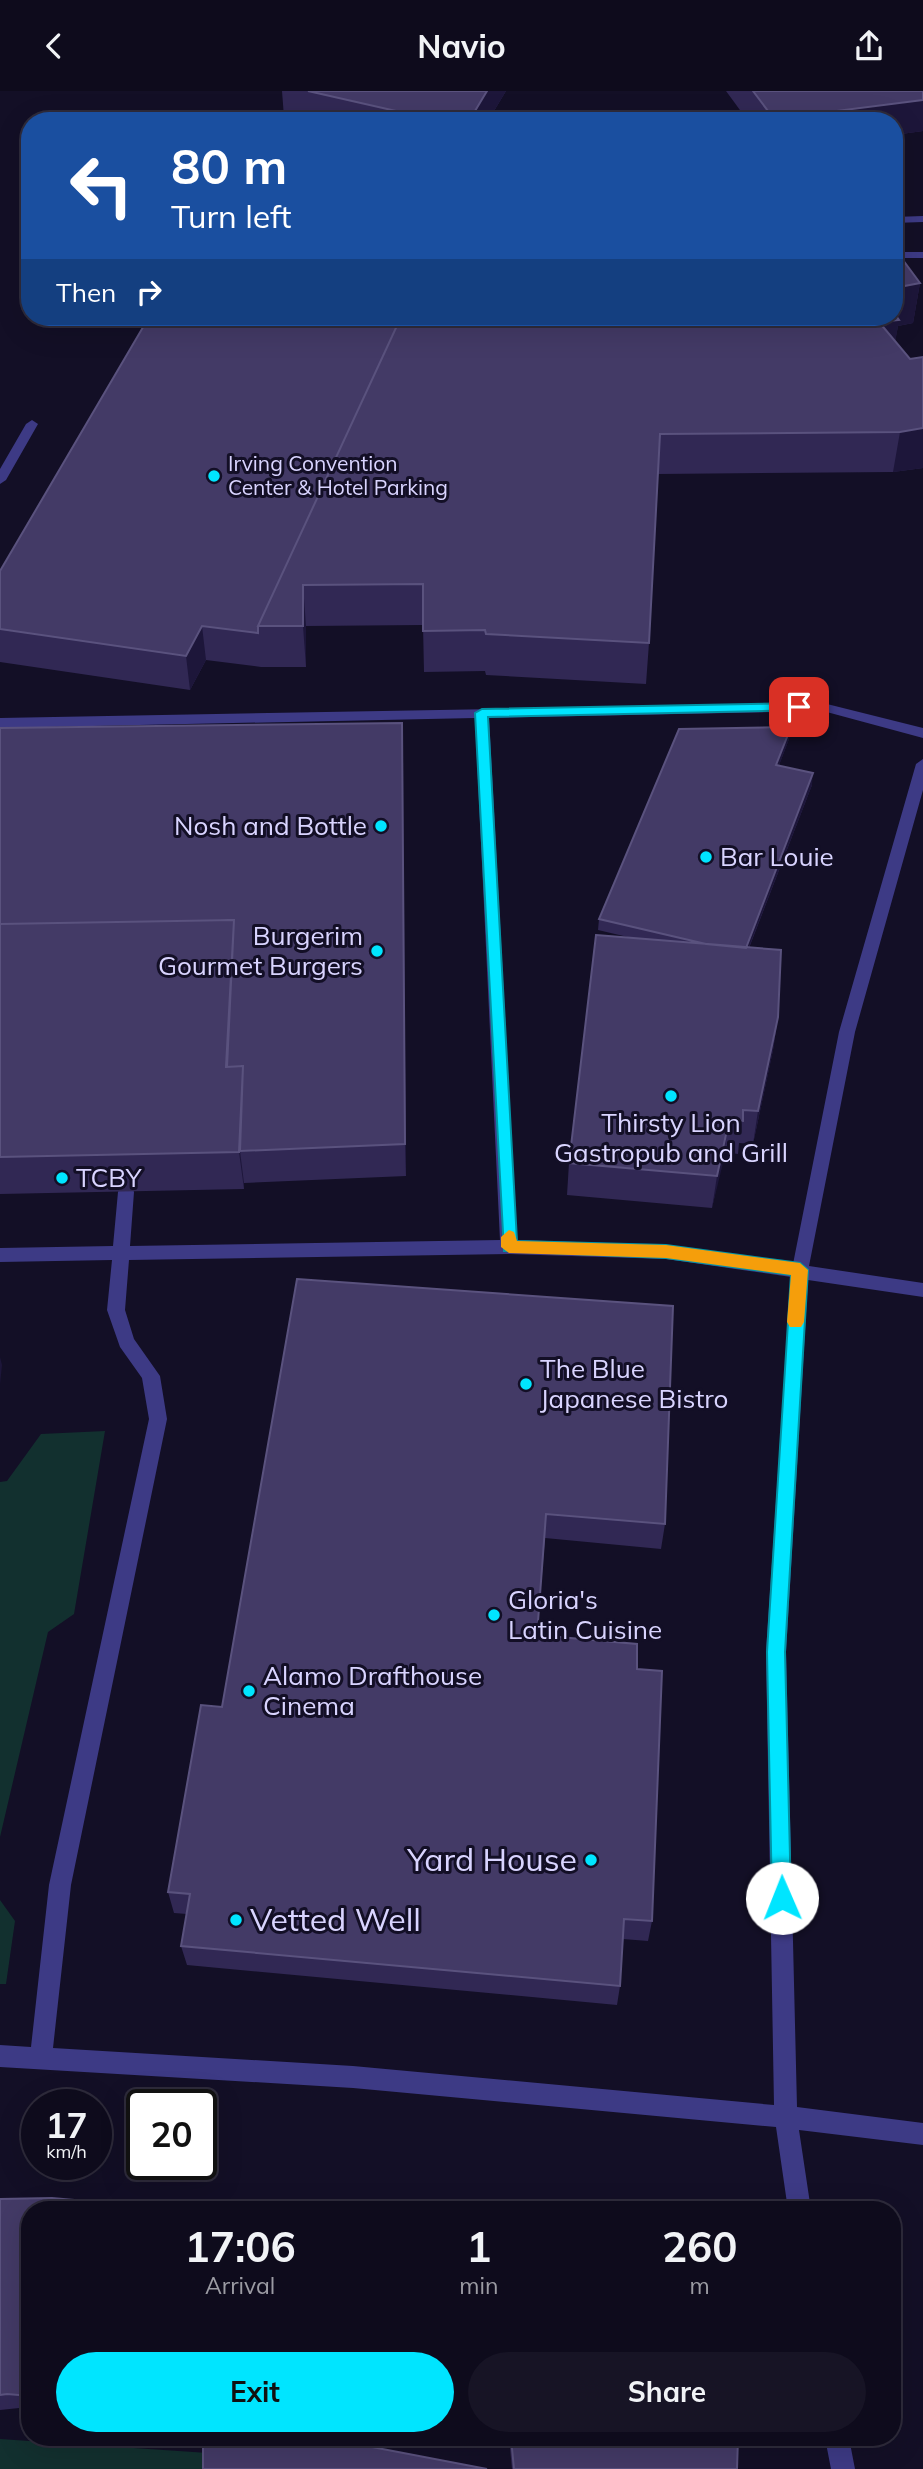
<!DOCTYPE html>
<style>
body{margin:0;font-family:Mulish,sans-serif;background:#171425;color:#f1f3f6;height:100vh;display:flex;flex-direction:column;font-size:26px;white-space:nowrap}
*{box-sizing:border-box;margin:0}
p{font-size:23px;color:#9b9ba3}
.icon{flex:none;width:38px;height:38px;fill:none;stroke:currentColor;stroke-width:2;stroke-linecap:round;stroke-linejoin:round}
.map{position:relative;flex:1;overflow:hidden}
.side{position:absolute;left:21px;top:2110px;width:880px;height:245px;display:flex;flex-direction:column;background:#0e0b1c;border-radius:28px;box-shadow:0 7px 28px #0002,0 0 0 2px #2e2b3b}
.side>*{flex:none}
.top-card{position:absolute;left:21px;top:21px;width:882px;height:214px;border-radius:28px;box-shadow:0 7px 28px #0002,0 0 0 2px #2e2b3b;background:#1a4fa0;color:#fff;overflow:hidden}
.speed{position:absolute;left:21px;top:1998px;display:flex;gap:14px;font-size:35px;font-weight:700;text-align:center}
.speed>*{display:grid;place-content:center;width:91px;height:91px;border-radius:50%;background:#0e0b1c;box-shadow:0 7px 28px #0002,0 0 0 2px #2e2b3b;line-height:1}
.speed small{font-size:18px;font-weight:400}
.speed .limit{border:4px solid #111;border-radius:10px;background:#fff;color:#111}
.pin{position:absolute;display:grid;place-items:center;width:60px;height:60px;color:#fff;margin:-30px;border-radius:14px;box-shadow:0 4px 10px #0006}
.me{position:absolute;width:77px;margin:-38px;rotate:359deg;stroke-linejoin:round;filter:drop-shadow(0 0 5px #0008)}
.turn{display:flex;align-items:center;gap:24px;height:147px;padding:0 35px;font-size:32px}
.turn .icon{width:91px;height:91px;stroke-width:2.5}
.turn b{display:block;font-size:49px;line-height:60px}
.then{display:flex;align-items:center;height:66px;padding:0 35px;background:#0003;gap:14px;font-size:26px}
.eta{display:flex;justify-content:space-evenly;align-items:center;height:119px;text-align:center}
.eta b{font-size:42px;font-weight:700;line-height:49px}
.cta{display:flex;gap:14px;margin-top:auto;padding:14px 35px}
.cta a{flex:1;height:80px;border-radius:42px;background:#00e5ff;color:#111;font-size:28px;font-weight:700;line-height:80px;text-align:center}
.cta a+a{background:#171425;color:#f1f3f6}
header{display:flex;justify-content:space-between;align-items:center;height:91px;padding:0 35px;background:#0e0b1c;font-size:32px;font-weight:700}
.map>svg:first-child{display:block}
.green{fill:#12302f}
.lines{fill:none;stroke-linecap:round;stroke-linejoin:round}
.lane{fill:#3d3a85;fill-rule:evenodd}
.wall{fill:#312854}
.shaded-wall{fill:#1d163a}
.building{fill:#433a66;stroke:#5a527e;stroke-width:2}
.route{fill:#00e5ff;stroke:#0095a6;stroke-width:2}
.slow{fill:#f59e0b}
.poi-dot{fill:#00e5ff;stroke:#130f26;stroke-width:2.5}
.labels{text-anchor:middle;stroke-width:6;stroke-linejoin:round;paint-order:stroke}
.far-poi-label{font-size:21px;fill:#d9d4ff;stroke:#130f26;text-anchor:start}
.poi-label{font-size:26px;fill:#d9d4ff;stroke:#130f26;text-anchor:start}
.near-poi-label{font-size:32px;fill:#d9d4ff;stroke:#130f26;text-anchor:end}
</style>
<header><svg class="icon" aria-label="back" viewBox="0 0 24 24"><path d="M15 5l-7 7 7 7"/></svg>Navio<svg class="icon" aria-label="share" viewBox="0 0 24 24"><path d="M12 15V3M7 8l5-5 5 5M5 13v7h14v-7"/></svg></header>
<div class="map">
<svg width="923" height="2378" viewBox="0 0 923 2378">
<rect width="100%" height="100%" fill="#130f26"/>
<path class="green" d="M105,1340L74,1523L48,1541L0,1746V1391L7,1390L41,1343Z
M0,1809L15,1830L6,1893H0Z
M0,2348L208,2362V2378H0Z"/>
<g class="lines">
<path class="lane" d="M923,125V131L894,132V126Z
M894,161H923V167H894Z
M32,329L38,333L6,389L0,393V378L26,333Z
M823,612L923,637V647L823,620L489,627L517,1149L666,1154L793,1173L839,941L916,673L923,668V699L855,941L809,1175L923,1192V1206L808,1189L786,1561L797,2016L923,2032V2054L799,2039L811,2119H788L776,2036L353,1997L0,1976V1954L31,1956L49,1794L149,1328L142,1287L120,1256L107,1219L112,1169L0,1171V1157L113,1155L118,1101L120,1096H132L134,1101L130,1155L500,1149L475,627L0,637V627ZM509,1163L666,1168L791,1186L766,1561L774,2014L353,1975L53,1957L71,1794L167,1328L160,1285L134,1248L125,1219L129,1169Z
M825,2347H849L855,2378H831Z"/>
</g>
<path class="wall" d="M282,0H506L488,30H301L284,26Z
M726,0H923V40L894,44V30H748Z
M920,192L913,232L898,235L895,250L910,268L923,266V377L893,381L658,383L649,552L646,593L486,584L485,580L424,581L423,534L306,535V576H261L206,569L190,599L0,571V480Z
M402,632L406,1085L244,1092V1098L0,1103V637Z
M791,636L789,648L779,674L812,694L749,857L778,926L773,959L753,1053L739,1052L738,1063L724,1061L712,1117L567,1104L569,1072L632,847L598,839L599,828Z
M297,1188L665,1433L661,1458L545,1447L537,1544L637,1578L652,1830L648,1850L623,1848L620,1895L617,1914L187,1874L181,1855L187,1823L174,1822L168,1801L222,1616Z
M0,2108L30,2119V2318L19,2317L0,2319Z
M509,2347H738L737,2378H512Z"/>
<path class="shaded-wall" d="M487,0H506L488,30H469Z
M923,9V40L894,44V30H774V28Z
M920,192L913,232L898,235L892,269L874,226H894V197Z
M923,337V377L893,381L900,341Z
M303,494L306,535V576L303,535Z
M202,535L206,569L190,599L186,565Z
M402,632L403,666L406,1085L405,1053Z
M791,636L789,648L775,685L776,674Z
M813,682L812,694L742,874L744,862Z
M778,926L773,959L753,1053L758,1020Z
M727,1039L723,1072L712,1117L717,1085Z
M240,1060L244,1092V1098L239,1061Z
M0,1266L2,1274L0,1293Z"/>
<path class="building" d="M308,0H487L469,30H440Z
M753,0H923V9L774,28Z
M894,161H897L920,192L894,197Z
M894,222L899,229L879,231L910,268L923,266V337L900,341L660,343L649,552L486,543L485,539L423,540V493L303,494V535H258L401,226H894Z
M149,226H401L258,535V542L202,535L186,565L0,538V480Z
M402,632L405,1053L240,1060L243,975L227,976L234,829L0,833V637Z
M791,636L776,674L813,682L746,857L706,853L599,828L679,638Z
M234,829L226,976L243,975L239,1061L0,1066V833Z
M596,844L781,859L778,926L758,1020L743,1019V1030L721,1028L720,1038L727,1039L717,1085L569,1072Z
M297,1188L673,1215L665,1433L546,1423L537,1544L637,1553V1578L662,1580L652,1830L624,1828L620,1895L181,1855L190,1803L168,1801L201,1614L222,1616Z
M52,2107L187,2119H30V2305L7,2303L0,2304V2108Z
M203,2347H325L487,2378H203Z
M511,2347H738L737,2378H514Z"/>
<path class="route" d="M799,612L804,613V619L488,626L517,1150L666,1154L800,1172L808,1179L785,1561L791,1807L789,1814L782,1817L775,1814L772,1807L767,1561L791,1184L666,1167L504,1160L475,622L482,618Z"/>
<path class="slow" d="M509,1139L514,1141L517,1150L666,1154L800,1172L808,1179L804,1231L801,1236H790L787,1231L791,1184L666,1167L509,1162L501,1156V1146Z"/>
<g class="poi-dot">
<circle cx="214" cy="385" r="7"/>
<circle cx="381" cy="735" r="7"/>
<circle cx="706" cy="766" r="7"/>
<circle cx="377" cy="860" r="7"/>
<circle cx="671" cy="1005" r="7"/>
<circle cx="62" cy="1087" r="7"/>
<circle cx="526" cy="1293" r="7"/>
<circle cx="494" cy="1524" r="7"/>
<circle cx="249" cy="1600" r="7"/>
<circle cx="591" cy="1769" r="7"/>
<circle cx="236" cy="1829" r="7"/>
</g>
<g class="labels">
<g class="far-poi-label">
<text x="228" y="380">Irving Convention<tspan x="228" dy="24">Center &amp; Hotel Parking</tspan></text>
</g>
<g class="poi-label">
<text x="367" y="744" text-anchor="end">Nosh and Bottle</text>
<text x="720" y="775">Bar Louie</text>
<text x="363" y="854" text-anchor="end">Burgerim<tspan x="363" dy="30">Gourmet Burgers</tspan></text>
<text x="671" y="1041" text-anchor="middle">Thirsty Lion<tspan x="671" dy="30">Gastropub and Grill</tspan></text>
<text x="76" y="1096">TCBY</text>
<text x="540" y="1287">The Blue<tspan x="540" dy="30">Japanese Bistro</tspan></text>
<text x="508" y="1518">Gloria's<tspan x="508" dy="30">Latin Cuisine</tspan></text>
<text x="263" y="1594">Alamo Drafthouse<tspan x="263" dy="30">Cinema</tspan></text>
</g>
<g class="near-poi-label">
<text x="577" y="1780">Yard House</text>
<text x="250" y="1840" text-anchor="start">Vetted Well</text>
</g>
</g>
</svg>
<div class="speed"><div>17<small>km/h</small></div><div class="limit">20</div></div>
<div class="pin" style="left:799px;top:616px;background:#d93025"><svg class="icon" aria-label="arrive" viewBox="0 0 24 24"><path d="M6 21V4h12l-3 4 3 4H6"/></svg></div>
<svg class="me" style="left:782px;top:1807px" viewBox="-20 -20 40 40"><circle r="19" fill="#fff"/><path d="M0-13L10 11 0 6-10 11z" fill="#00e5ff"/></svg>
<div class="top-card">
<div class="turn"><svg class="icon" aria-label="left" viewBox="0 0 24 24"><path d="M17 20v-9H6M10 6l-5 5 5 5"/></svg><div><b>80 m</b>Turn left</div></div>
<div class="then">Then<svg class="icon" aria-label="right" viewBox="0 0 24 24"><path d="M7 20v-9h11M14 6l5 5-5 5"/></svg></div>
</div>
<section class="side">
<div class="eta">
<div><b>17:06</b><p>Arrival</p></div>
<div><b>1</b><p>min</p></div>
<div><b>260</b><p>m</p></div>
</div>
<div class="cta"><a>Exit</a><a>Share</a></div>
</section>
</div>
